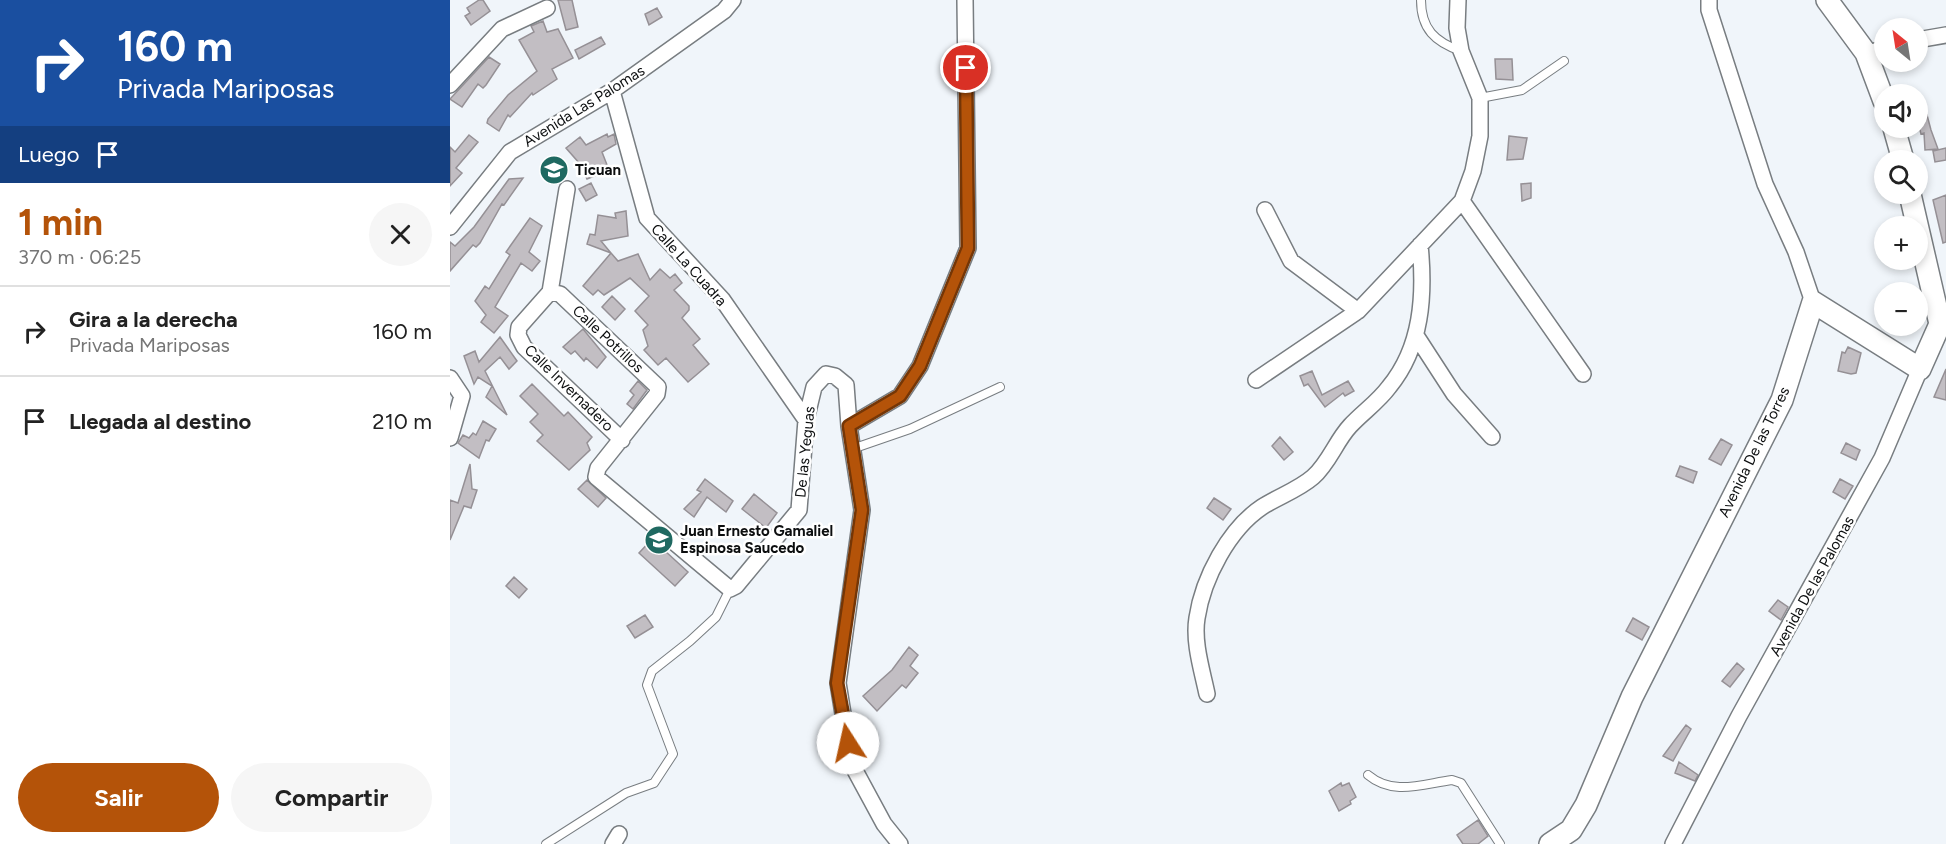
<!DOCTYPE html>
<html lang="es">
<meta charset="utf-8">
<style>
body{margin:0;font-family:Figtree,sans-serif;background:#f6f6f6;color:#222;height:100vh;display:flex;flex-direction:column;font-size:22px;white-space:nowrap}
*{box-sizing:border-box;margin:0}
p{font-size:20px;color:#767676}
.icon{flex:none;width:33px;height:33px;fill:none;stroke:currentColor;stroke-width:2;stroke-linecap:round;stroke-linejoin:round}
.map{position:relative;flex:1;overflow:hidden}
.panel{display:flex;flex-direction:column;background:#fff;width:450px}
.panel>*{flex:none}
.hud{background:#1a4fa0;color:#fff;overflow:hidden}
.needle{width:39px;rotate:330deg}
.tools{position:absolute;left:1424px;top:18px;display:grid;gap:12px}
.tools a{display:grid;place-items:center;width:54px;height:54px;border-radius:50%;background:#fff;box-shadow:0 3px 9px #0003;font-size:30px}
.pin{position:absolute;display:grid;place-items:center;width:51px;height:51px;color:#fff;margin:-26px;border:3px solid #fff;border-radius:50%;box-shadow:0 2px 6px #0007}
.me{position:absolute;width:66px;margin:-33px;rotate:350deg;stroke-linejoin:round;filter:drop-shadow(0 0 4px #0008)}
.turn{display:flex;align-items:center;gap:21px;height:126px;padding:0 18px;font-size:27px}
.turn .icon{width:78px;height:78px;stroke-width:2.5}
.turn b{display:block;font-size:42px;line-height:51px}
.then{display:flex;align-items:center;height:57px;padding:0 18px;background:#0003;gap:12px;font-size:22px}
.round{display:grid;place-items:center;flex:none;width:63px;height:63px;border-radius:32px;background:#f6f6f6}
.head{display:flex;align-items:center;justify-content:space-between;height:102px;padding:0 18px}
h1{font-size:36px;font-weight:700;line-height:45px;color:#b45309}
.cta{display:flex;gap:12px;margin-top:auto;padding:12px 18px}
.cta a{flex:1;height:69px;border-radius:36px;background:#b45309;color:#fff;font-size:24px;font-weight:700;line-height:69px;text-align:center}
.cta a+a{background:#f6f6f6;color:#222}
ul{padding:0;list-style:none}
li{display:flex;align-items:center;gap:18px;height:90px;padding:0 18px;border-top:2px solid #e0e0e0}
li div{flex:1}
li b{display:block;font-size:22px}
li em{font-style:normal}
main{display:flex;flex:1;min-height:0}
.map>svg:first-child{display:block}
.building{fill:#c2bec3;stroke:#959095;stroke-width:1.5}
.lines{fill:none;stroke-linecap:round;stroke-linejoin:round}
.lane-casing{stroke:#787d81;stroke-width:10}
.street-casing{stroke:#787d81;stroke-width:18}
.secondary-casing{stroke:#787d81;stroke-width:24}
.lane{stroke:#fff;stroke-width:8}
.street{stroke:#fff;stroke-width:15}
.secondary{stroke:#fff;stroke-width:21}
.route-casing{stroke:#753606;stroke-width:15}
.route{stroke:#b45309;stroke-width:10}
.labels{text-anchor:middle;stroke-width:5;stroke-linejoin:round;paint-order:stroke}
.street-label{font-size:15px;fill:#0c0e0f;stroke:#fff}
.poi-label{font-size:15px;font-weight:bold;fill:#0c0e0f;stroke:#fff;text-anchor:start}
</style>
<main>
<section class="panel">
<div class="hud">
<div class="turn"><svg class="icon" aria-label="right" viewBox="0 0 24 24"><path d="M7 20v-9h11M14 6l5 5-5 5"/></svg><div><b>160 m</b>Privada Mariposas</div></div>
<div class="then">Luego<svg class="icon" aria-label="arrive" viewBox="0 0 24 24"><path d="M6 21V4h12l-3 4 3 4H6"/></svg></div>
</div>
<div class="head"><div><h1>1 min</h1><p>370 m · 06:25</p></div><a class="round"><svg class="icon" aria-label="close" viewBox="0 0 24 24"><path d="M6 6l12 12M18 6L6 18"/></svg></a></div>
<ul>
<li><svg class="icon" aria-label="right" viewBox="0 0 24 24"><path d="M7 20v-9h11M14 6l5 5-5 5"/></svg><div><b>Gira a la derecha</b><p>Privada Mariposas</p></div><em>160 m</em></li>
<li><svg class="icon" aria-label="arrive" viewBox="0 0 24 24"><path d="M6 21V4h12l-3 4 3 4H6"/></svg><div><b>Llegada al destino</b></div><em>210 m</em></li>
</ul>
<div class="cta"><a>Salir</a><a>Compartir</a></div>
</section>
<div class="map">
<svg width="1496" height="844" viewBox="0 0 1496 844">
<rect width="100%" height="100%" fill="#f0f5fa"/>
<path class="building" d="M29,0H33L40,11L21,25L15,16L20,13L17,8Z
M108,0H122L128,27L116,30Z
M207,8L212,17L199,25L195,14Z
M93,21L97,32L108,29L123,58L102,69L107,79L83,95L82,93L60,117L58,115L49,131L37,123L38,119L58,95L87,71L69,40L84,32L81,26Z
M151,37L155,44L129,59L125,50Z
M39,57L50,64L36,85L33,88L28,84L12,107L0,99Z
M1045,59H1062L1063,80L1046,79Z
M1477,115L1481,130L1488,149L1475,150L1474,133L1471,134L1467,118Z
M157,134L158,137L164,134L166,144L152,152L159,170L137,179L130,164L116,148L130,137L136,145Z
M19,135L28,142L6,168L12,173L0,186V147L5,152Z
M1059,136L1077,138L1073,159L1057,160Z
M1496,148V160L1485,162L1483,151Z
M73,178L54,205L52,204L30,243L26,247L23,245L0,271V242L5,246L24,227L59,179Z
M141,183L147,195L136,201L129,189Z
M1081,183V198L1072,201L1071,184Z
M1496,195V242L1493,243L1483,200Z
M176,211L178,236L151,241L161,253L137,244L140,234L145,235L148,215L166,218L165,213Z
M80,218L92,226L79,252L90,261L82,271L71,263L45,307L58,316L44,333L31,322L36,315L25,301L35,286L39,289L60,255L56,252Z
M161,253L168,261L188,254L200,280L210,269L220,278L225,274L232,283L224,290L239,306V310L232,318L250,339L243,345L259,364L238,382L216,358L208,365L194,350L198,346L193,330L198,325L185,311L199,296L180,278L154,295L148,290L143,295L133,286Z
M162,296L175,309L165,320L152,307Z
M133,329L156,357L147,368L136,358L134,361L125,351L121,354L113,347Z
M50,337L67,361L59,369L50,357L35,371L57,415L36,397L42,386L28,377L24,384L14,356L25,351L29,362Z
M1398,347L1411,353L1406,373L1401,374L1388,371L1392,352L1395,353Z
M1496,369V400L1484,397Z
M862,371L872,395L898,381L904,391L895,396L893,393L875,407L858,384L854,386L850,376Z
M188,381L197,390L183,409L177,404L184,395L180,391Z
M82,384L114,416L118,412L142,437L137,443L140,450L119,470L87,441L93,435L80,422L88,414L70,396Z
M33,421L46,429L39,441L36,440L29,458L8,443L13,435L19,438L23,433L26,435Z
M830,437L843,452L834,460L822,446Z
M1271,439L1282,445L1271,465L1259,459Z
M1396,443L1410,450L1406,460L1391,453Z
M20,464L22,489L27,490L21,508L14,506L0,540V500L8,503Z
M1230,466L1247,472L1243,483L1226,476Z
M255,479L283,501L276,512L257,497L244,517L234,509L251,492L247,490Z
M1390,479L1403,486L1395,499L1383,492Z
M137,480L156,498L148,507L128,489Z
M304,494L327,513L316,528L292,509Z
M764,498L781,509L773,520L757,508Z
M202,539L238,572L225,586L189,553Z
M64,577L77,589L69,598L56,586Z
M1328,600L1338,607L1331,620L1319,611Z
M195,615L203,627L185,638L177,626Z
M1183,618L1199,627L1192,640L1176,631Z
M459,647L468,655L460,666L468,673L456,688L452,685L427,711L413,696L442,670Z
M1287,663L1294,669L1280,687L1272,681Z
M1236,725L1241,729L1223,761L1213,756Z
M1229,762L1248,775L1245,781L1225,773Z
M891,783L892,786L899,783L906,797L900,801L901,804L889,811L879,791Z
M1028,820L1038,836L1028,844H1013L1007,835Z"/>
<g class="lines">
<g class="lane-casing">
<path id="lane" d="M971,0C971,29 985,42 1011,51
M1030,98L1072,90L1114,61
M402,449L460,429L550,387
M918,775C943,796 972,784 1002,780L1011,783L1050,844
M96,844L176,793L204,783L223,754L197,685L202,671L240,641L266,617L280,589"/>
</g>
<g class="street-casing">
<path id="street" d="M1259,0V10L1315,184L1346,252L1363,302
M1467,40L1496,35
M1416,53L1434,49
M0,85L52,29L97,8
M162,91L197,218L272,299L356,420
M117,189L100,292L69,327L68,335L74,347L172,440
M1012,201L1133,374
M815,210L841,261L908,311
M0,227L60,152L162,91L274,11L283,0
M100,292L110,294L208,387L207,394L148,468L146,477L280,589L286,586L349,510L356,420L364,387L376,374L385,376L396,385L399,426L412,510L388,683L401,763L434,824L450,844
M967,337L1004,394L1042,437
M0,378L12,396L0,438
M806,380L908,311L1012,201L1023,171L1030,136V98L1011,51L1007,28L1008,0
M399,426L450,396L470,366L518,248L515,0
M757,694C752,670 743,642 747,618C753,578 779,529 812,507C829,496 848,490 863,477C879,463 886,441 900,426C913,412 928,402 939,387C972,347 975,295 970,245
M163,844L169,834
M1223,844L1289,716L1432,458L1470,369"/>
</g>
<g class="secondary-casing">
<path id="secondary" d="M1377,0L1416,53L1434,101
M1444,128L1453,160
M1100,844L1121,830L1136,805L1182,697L1332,400L1363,302L1470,369L1490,324L1460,194"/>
</g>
<use href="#lane" class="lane"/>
<use href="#street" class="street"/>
<use href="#secondary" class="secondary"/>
</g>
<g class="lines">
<g class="route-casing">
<path id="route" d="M398,743L387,683L412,510L399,426L450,396L470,366L518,248L516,68"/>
</g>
<use href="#route" class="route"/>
</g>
<defs>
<g id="school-disc" transform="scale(1.5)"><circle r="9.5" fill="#1f6961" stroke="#fff"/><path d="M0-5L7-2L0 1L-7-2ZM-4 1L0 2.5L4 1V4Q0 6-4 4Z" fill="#fff"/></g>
</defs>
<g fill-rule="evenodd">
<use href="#school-disc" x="104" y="170"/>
<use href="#school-disc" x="209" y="540"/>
</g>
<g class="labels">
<g class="street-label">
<text transform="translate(134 106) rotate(-32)" y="5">Avenida Las Palomas</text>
<text transform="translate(239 265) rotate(48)" y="5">Calle La Cuadra</text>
<text transform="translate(158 339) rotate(43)" y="5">Calle Potrillos</text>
<text transform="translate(119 388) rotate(44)" y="5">Calle Invernadero</text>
<text transform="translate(355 452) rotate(-84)" y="5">De las Yeguas</text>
<text transform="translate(1304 452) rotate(-64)" y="5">Avenida De las Torres</text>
<text transform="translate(1362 586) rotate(-61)" y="5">Avenida De las Palomas</text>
</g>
<g class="poi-label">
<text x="125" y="175">Ticuan</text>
<text x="230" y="536">Juan Ernesto Gamaliel<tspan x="230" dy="17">Espinosa Saucedo</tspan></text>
</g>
</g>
</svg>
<div class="tools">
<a><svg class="needle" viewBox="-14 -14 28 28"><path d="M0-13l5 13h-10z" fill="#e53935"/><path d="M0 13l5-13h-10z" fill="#767676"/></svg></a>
<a><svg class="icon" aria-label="sound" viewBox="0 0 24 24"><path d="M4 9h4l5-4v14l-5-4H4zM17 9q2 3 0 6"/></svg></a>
<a><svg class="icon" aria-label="search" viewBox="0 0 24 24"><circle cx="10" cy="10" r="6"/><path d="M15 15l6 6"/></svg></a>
<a>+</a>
<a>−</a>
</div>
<div class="pin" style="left:516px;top:68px;background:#d93025"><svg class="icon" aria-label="arrive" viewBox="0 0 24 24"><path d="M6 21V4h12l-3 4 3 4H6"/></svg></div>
<svg class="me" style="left:398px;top:743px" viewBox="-20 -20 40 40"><circle r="19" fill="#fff"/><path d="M0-13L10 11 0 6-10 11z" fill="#b45309"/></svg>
</div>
</main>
